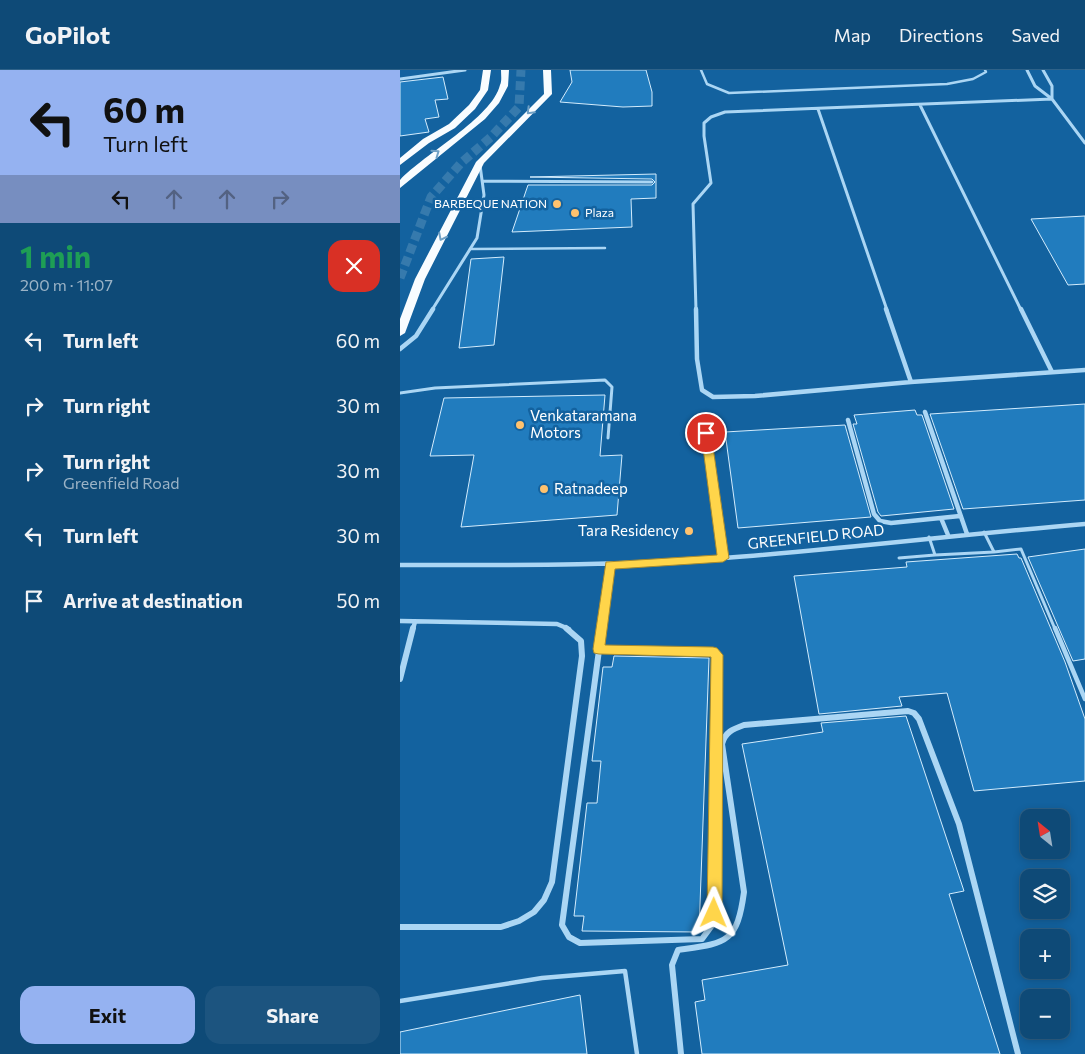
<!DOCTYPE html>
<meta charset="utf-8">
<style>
body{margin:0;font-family:Commissioner,sans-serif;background:#1c547f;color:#f1f3f6;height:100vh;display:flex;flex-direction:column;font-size:19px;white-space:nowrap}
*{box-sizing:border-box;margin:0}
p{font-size:16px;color:#9bb3c6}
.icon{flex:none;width:28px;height:28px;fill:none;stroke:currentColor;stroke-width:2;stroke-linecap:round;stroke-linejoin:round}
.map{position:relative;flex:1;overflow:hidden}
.details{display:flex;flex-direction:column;background:#0e4a77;width:400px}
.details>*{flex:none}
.guide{background:#95b2f1;color:#111;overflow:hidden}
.needle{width:32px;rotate:330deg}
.controls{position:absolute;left:620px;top:739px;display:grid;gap:10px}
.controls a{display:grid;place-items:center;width:50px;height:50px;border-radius:10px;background:#0e4a77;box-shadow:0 2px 8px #0003,0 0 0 1px #2e6289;font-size:25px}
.pin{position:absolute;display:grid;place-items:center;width:42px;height:42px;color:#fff;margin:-21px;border:2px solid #fff;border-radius:50%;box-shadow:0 1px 5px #0007}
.me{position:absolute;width:55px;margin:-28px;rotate:1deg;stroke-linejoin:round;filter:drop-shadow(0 0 4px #0008)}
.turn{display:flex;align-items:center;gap:18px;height:105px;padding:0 20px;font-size:22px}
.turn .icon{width:65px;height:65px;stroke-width:2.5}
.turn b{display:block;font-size:35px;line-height:42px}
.lanes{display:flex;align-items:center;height:48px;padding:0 20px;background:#0003;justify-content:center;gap:25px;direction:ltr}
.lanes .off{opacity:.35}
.round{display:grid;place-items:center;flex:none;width:52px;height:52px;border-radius:15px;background:#1c547f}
.head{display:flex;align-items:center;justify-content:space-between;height:85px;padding:0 20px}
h1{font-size:30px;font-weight:700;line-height:38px;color:#1e9e55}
.cta{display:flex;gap:10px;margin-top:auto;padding:10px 20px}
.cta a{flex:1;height:58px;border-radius:15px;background:#95b2f1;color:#111;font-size:20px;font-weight:700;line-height:58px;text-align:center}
.cta a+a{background:#1c547f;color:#f1f3f6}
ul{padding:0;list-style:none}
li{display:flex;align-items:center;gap:15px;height:65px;padding:0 20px}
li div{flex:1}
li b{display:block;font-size:19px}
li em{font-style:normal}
header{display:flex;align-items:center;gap:30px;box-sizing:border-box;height:70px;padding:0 25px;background:#0e4a77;border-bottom:1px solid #2e6289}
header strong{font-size:24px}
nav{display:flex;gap:28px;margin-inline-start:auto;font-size:18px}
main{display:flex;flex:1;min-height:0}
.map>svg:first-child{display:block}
.building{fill:#217cbe;stroke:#d3ecfd}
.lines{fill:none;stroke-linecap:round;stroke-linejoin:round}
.primary-tunnel{stroke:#367aad;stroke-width:9;stroke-dasharray:9 4.5;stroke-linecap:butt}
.lane-far2{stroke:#abd6f4;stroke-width:2.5}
.lane-far1{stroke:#abd6f4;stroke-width:3}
.lane{stroke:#abd6f4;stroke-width:4.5}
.street-far2{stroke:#abd6f4;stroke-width:3}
.street-far1{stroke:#abd6f4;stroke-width:4.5}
.street{stroke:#abd6f4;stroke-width:6}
.primary{fill:#f8fcff;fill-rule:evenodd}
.oneway{stroke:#6fa0c5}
.route{fill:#ffd54a;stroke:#a68a30}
.poi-dot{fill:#ffc26e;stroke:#13629f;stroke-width:2}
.labels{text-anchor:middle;stroke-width:5;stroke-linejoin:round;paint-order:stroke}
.far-poi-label{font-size:12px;fill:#fff;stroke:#13629f;text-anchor:end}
.poi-label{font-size:15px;fill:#fff;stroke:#13629f;text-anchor:start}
.street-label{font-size:15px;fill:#fff;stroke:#13629f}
</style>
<header>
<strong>GoPilot</strong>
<nav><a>Map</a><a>Directions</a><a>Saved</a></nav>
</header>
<main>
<section class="details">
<div class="guide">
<div class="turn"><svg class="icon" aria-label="left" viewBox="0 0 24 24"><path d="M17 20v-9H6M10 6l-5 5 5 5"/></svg><div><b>60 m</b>Turn left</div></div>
<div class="lanes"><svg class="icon" aria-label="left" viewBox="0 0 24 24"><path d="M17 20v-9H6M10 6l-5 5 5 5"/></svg><svg class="icon off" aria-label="ahead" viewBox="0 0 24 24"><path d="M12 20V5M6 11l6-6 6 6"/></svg><svg class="icon off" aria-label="ahead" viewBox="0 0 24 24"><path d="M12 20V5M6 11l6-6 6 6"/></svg><svg class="icon off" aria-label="right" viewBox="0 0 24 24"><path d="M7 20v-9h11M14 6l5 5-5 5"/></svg></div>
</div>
<div class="head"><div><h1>1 min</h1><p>200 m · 11:07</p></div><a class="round" style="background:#d93025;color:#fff"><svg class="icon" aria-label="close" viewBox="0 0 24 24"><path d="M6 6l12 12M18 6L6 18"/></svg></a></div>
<ul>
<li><svg class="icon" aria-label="left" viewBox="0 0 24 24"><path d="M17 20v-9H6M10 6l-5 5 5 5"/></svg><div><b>Turn left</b></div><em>60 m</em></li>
<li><svg class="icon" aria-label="right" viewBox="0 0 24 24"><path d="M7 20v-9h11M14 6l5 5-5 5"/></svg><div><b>Turn right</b></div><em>30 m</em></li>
<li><svg class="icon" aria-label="right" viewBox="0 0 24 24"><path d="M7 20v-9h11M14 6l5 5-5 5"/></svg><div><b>Turn right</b><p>Greenfield Road</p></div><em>30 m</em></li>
<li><svg class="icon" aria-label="left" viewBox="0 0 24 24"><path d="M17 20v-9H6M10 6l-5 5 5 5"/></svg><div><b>Turn left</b></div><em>30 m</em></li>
<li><svg class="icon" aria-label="arrive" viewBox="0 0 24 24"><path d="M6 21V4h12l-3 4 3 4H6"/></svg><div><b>Arrive at destination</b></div><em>50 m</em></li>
</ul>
<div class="cta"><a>Exit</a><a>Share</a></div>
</section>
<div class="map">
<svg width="685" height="984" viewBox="0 0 685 984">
<rect width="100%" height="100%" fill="#13629f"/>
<path class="building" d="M170,0H246L252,22V36L223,37L160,32L172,12Z
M43,7L48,29L35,30L39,47L25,49L29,62L0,66V12Z
M256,104V128L231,129L232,157L112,162L128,115H252L255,112L252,109L130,107Z
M685,146V214L668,215L631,149Z
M104,187L94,275L59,278L71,189Z
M205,325L200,386L222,385L217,445L61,457L74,385L30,386L44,328Z
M685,334V430L563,439L530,344Z
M515,340L517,345H522L554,439L481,446L478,442L453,354H457L454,345Z
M445,355L471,447L338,458L325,362Z
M685,479V589L673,591L628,487Z
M617,484L619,488H621L665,592L685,649V711L574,721L547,623L499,627L502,636L419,644L394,506L507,497L506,492Z
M214,586L309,588L299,862L182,861L184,846H174L187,733H197L201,691H192L203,597H212Z
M506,646L564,821L549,824L600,984H302L295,932L305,930L302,910L388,895L342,674L423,662L421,653Z
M180,925L187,984H0V962Z"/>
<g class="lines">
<path class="primary-tunnel" d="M0,208L31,127L61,93L91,67L119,37L121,0"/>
<path class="lane-far2" d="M301,0L307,14L329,23L547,14L573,9L586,2L585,0
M70,179L205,178"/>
<path class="lane-far1" d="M0,323L35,318L205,310L212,317L208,368
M306,363L323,488
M584,462L594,482L621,479L655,559
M535,485L594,482
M499,488L535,485L529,467"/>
<path class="lane" d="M655,558L685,629
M0,931L142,908L225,901L237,984"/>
<path class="street-far2" d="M627,0L635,16L652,29L685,73
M643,0L652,16V29
M0,9L65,0
M520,35L621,240
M418,39L487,240
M82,111L252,112
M32,240L77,168L84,125L80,95
M296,240L293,134L311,113L304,66V53L311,47L325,42L652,29"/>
<path class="street-far1" d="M296,239L297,289L302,320L313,327L355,326L511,312L685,300
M486,239L511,312
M621,239L652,302
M0,279L16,266L33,239
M525,342L567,464
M448,350L474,444L480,451L491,453L560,446
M541,448L548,465
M0,495C108,495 216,496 324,488C445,479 565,464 685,454
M0,551L157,554L169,559
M13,559L15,552
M201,559L210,495"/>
<path class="street" d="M199,579L306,581L317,585L314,843L313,854L302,869L180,873L169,867L162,855L202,558
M0,609L13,558
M0,857H101L119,851L134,842L144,830L152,812L182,586L181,571L166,558
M281,984L272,895L278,880C326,873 337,874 344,822L322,674C325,662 333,659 344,655L508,641L514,643L519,649L559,754L618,984"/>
<path class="primary" d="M83,0H91L88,20L75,39L55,58L29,73L0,95V88L23,69L49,54L69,35L80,20Z
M101,0H109L108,16L99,33L85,49L0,118V110C24,84 92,48 100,15C102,11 101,5 101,0Z
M143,0H151L152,24L84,93L25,209L5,263L0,266V249L15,209L76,92L144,24Z"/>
</g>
<defs><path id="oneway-chevron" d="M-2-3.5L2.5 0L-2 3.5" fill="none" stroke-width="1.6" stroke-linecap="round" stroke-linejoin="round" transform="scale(1.25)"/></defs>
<g class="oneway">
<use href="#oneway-chevron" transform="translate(130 41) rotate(135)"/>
<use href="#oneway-chevron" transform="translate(36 83) rotate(-35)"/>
<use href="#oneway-chevron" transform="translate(42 167) rotate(117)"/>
</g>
<path class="route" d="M306,360L311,363L329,488L323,492L215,499L205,575L313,577L317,578L323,585L322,843L320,848L314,850L309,848L307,843L311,587L199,584L194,583L193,579L206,492L317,485L301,363Z"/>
<g class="poi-dot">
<circle cx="157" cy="134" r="5"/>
<circle cx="175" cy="143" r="5"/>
<circle cx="120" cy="355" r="5"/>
<circle cx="144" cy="419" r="5"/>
<circle cx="289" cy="461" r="5"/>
</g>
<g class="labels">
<g class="far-poi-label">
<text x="147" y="138">BARBEQUE NATION</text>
<text x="185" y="147" text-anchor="start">Plaza</text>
</g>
<g class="poi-label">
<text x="130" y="351">Venkataramana<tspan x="130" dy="17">Motors</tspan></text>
<text x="154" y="424">Ratnadeep</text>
<text x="279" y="466" text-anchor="end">Tara Residency</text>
</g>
<g class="street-label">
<text transform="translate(416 467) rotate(-6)" y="5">GREENFIELD ROAD</text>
</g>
</g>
</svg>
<div class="controls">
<a><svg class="needle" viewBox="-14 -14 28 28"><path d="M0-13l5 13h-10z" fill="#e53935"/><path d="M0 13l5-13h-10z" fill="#9bb3c6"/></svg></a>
<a><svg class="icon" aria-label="layers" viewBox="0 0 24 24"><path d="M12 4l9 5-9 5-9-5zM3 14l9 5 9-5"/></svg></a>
<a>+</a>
<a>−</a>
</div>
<div class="pin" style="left:306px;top:363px;background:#d93025"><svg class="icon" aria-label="arrive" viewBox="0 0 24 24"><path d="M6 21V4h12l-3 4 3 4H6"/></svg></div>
<svg class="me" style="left:314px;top:843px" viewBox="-20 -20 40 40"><path d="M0-17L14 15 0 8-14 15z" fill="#ffd54a" stroke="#fff" stroke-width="4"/></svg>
</div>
</main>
